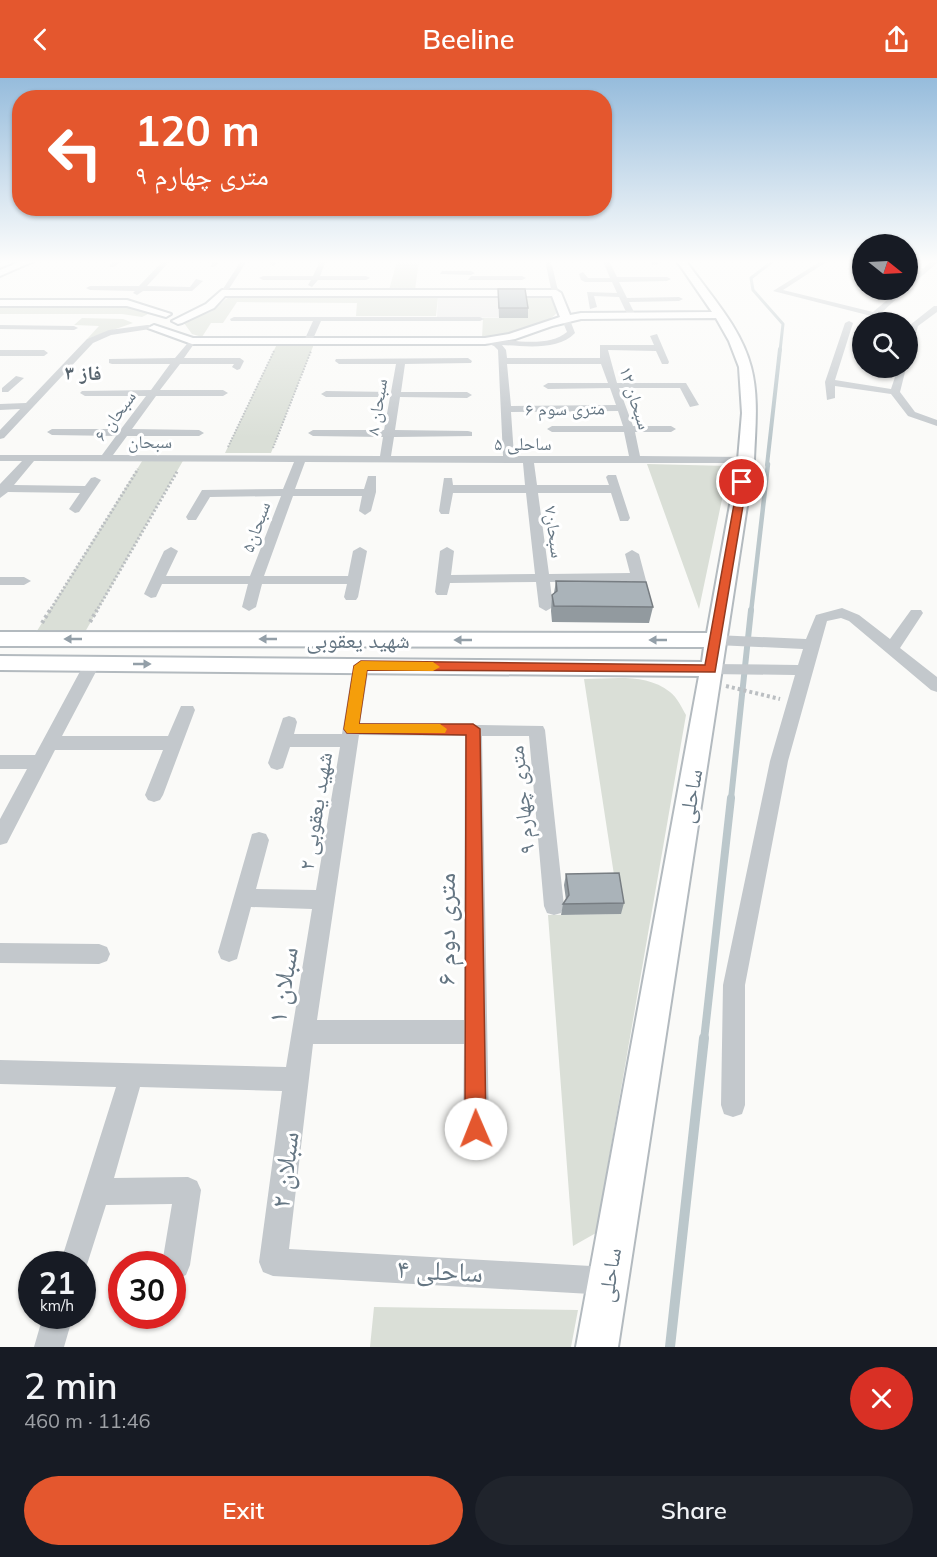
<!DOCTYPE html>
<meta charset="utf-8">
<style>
body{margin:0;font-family:Mulish,"Noto Naskh Arabic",sans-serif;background:#20242c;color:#f1f3f6;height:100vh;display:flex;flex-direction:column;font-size:22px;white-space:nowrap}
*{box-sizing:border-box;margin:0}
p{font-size:20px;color:#9ea1a6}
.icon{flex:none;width:33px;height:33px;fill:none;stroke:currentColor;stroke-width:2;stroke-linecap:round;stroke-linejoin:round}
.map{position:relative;height:1269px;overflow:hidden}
.details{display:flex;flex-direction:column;background:#171b24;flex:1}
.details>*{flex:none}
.hud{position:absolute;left:12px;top:12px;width:600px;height:126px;border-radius:24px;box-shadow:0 2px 4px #0004;background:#e4572e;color:#fff;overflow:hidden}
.needle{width:39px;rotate:108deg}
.buttons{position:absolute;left:852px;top:156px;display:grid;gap:12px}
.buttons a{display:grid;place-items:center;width:66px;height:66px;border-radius:50%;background:#171b24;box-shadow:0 2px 4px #0004;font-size:30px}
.speed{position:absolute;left:18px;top:1173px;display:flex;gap:12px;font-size:30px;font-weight:700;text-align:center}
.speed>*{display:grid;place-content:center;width:78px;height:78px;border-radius:50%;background:#171b24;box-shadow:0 2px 4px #0004;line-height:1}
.speed small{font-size:15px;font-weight:400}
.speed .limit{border:9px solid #d22;background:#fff;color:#111}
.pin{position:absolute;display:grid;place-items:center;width:51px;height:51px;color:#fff;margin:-26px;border:3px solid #fff;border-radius:50%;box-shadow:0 2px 6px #0007}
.me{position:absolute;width:66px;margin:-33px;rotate:359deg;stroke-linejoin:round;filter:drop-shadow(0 0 4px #0008)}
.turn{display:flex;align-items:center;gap:21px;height:126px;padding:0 24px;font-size:27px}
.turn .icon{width:78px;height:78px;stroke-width:2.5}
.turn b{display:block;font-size:42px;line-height:51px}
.round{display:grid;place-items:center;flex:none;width:63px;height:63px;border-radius:32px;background:#20242c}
.overview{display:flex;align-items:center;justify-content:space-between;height:102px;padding:0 24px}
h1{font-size:36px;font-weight:600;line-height:45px}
.cta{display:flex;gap:12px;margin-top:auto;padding:12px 24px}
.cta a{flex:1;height:69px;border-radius:36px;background:#e4572e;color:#fff;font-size:24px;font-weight:600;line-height:69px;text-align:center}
.cta a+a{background:#20242c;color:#f1f3f6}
header{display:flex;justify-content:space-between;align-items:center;height:78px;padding:0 24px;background:#e4572e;color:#fff;font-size:27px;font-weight:600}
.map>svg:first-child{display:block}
.built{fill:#e8e9e9}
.green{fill:#dadfd7}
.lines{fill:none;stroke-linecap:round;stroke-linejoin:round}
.stream-far5{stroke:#bbc7cb;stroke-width:3}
.stream-far4{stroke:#bbc7cb;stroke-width:4}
.stream-far3{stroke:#bbc7cb;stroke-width:4.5}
.stream-far2{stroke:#bbc7cb;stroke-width:6}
.stream-far1{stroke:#bbc7cb;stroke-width:8}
.stream{stroke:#bbc7cb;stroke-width:10}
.secondary-casing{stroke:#b3babf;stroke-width:4}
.path-far2{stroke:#bbbfc2;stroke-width:2;stroke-dasharray:1.5 1.5;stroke-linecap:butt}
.path-far1{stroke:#bbbfc2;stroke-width:3;stroke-dasharray:2 2;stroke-linecap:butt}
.path{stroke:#bbbfc2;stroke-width:4;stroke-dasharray:3 3;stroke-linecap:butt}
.street{fill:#c3c8cc;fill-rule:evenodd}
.secondary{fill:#fff;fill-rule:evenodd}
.wall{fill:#929a9f}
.building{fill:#aab3b9;stroke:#777d82;stroke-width:1.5}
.oneway{fill:#939fa8}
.route{fill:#e4572e;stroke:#94391e;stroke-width:1.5}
.slow{fill:#f59e0b}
.labels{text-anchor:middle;stroke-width:6;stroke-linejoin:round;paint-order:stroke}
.far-street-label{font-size:18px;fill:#657683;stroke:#fff}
.far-neighbourhood-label{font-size:20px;font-weight:bold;fill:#57646e;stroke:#fff}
.street-label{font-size:22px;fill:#657683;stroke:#fff}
.near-street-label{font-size:27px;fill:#657683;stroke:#fff}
</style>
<header><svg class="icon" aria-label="back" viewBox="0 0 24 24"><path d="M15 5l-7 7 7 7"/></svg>Beeline<svg class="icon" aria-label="share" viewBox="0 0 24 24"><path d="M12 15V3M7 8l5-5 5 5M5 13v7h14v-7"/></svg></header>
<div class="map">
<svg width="937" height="1269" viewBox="0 0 937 1269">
<rect width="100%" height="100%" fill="#fafaf8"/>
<path class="built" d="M438,219H525L528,240L437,239Z"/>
<path class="green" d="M397,183H419L415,212H389Z
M524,216H553L558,233C548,249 501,260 482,260L483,240H528Z
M233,218L438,219L436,238H356L357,225L237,224L223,245H211L202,259L192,256L184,245C193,238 203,238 212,233C221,228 223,220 233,218Z
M0,228H119L137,230L148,236L142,239L122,236H0Z
M82,240L123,241L133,245L87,261L99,248L74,247Z
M277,266H314L271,375H225Z
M144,380L184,381L81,561H32Z
M647,386L729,388L699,531Z
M584,601C613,601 646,595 670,614C677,619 682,630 686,637L596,1155L573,1168L548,837L620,836Z
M374,1229L578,1232L571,1269H370Z"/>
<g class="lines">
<path class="stream-far5" d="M773,183L751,200L753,212L783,246L780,273"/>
<path class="stream-far4" d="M767,387L780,271"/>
<path class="stream-far3" d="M751,534L768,386"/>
<path class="stream-far2" d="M731,721L751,532"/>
<path class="stream-far1" d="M704,962L731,720"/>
<path class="stream" d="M670,1269L704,960"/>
<g class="secondary-casing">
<path id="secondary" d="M22,183H34L0,198V192Z
M677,183H686C709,216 741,249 751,289C759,319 755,352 754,382L618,1269H576L699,598L0,592V578L702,584L704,569L0,568V554L707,555L738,382L742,335L739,289L729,263L716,240L581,241L552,248L515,261L485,266H192L148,250L154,247L193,260H485L509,256L560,239L552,218H225L214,230L182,245L178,246L172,243L206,226L222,212H556L561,215L570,237L581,235L712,234Z
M0,222H127L171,236L166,239L127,228H0Z"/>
</g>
<path class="path-far2" d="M228,369L274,273
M273,370L311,273"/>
<path class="path-far1" d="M49,534L138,391
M96,534L178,392"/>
<path class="path" d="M90,544L97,532
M42,545L50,532
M726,608L780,621"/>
<path class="street" d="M115,183H122L114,189H110V187Z
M163,183H170L147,208L190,209L196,201L203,203L192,213H143L137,217L133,215L135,213L90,212L86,210L90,208H139Z
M213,183H220L214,189H210Z
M241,183H247L225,217H219Z
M272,183H278L273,188L270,186Z
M320,183H326L320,198H366L370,200L366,202H318L312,209L308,207L311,202H263L259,200L263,198H313Z
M545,183H551L559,217L552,215Z
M603,183H609L617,199H667L671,201L667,203L619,204L627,220L679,219L683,221L679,223L629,224L636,238L632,240L628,238L619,219L594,218L597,229L590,231L587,214L617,215L612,204H585L581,202L579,196L583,194L588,200H610Z
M650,183H656L658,186L653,187Z
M821,183H828L783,212L873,234L899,212H906L880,236L906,242L907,244H895L773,213Z
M931,183H937V185L908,210V205Z
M442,193H471L475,195L471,197L440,196Z
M471,198H522L526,200L522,202H468Z
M934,228H937V234L918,248L912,271L908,273L910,247Z
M234,239H480L484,241L480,243H321L312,263L308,266L304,263L313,243H231L230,241Z
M566,240L570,242L575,255C558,273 525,268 502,267L506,272L507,280H600V267H654L650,258L657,256L669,284L668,286H662L656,273L608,272L617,305H686L699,327L690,329L680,310H619L633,348H671L676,351L671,354H635L640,378L746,379L752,382L746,385H534L537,407H609L606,399L608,397H616L630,440L628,443H620L611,415H538L549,496L630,495L625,476L632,472L639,476L648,510L646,513H636L632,503L550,504L553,529L546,533L539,529L536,504L450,505L447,517H437L435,514L440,473L447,469L454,473L451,497L535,496L526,415H453L449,436H441L439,433L444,400H452L453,407H525L523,385L305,384L295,411H364L368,398H376V414L371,433L365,437L359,433L362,418H293L264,498H348L353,473L360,469L367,473L358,519L356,522H346L344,519L347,506H262L256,529L249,533L242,529L248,506H162L156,519L151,520L144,516L164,473L171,469L178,473L166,498H250L281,418L210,419L196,442H188L186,439L202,412L283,411L294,384L34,383L14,407L85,408L91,400L95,399L101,402L79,434L75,435L69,431L80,415L8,414L0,420V406L22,383H0V377H102L116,358L52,357L47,354L52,351H121L146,318H85L80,315L82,313L151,312L170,286H112L109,285V281L175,280L192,260L196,263L184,280H240L244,283L240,291L237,292L232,289L234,286H180L160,312H223L228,315L223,318H156L132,351L199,352L204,355L199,358H127L113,377L380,378L383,359L313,358L308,355L313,352H384L390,319H326L321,316L326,313L391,314L396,286H339L335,283L336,281L468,280L472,283L471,285L405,286L401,314H467L472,317L467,320L400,319L395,352L468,353L472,354V358L394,359L391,378H503L498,272L494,268L481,263L485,260C509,261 547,271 567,254L562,242ZM507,286H601L608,305H548L543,308L548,311L610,310L616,327L511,328ZM618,333L623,348H552L547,351L552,354H624L629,378H514L511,334Z
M849,243L853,245L835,302L891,311L898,290H906L900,314L915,334L937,342V348L908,338L891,316L835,308V320L827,322L825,304L845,245Z
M0,247L74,248L78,250L74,252L0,251Z
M147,247H150V251L111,257L93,265L4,360L0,361V352L20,331L0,332V326L26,325L87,261L109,252Z
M0,272H44L48,275L44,278H0Z
M16,298L24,300L8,314H2V310Z
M0,499H24L31,503L24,507H0Z
M842,530L859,537L890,561L911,532H921L923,535L900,570L937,599V614L931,612L849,543L841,540L827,543L788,683L745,907V1027L742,1036L733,1039L724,1036L721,1027L723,907L770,683L795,597L711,596L705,595L703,591L705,587L711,586L798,587L803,571L716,567L709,562L716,557L806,561L816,537Z
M92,581L97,582L100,586L62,658H168L181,628H193L195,632L163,717L160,722L154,724L148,722L145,717L163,672H55L7,765L0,767V741L27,691H0V677H35L84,586L87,582Z
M361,583L366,584L369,588L360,645L543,648L545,652L564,828L561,835L554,837L547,835L544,828L529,658H482L489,1051L485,1060L476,1064L467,1060L463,1051L464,966H313L289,1171L608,1189L618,1193L622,1203L618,1213L608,1217L273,1198L263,1194L259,1184L282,1013L140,1009L114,1100L188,1099L197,1103L201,1112L190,1187L186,1197L176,1201L172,1200V1186H162L172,1126L106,1127L84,1196L82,1186H60L116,1009L0,1006V982L286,989L312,831L251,829L237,881L229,884L221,881L218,874L252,756L259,754L266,756L269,762L256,811L316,812L340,669H290L283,690L277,692L271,690L268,685L283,640L289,638L295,640L297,644L294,656H342L353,588L356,584ZM359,657L465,658L464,942H317Z
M0,865L99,866L107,869L110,876L107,883L99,886L0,885Z
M43,1238H73L64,1269H34Z"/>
<use href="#secondary" class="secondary"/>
</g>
<path class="wall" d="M498,211L528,230V240H499Z
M556,503L653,529L649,545L552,544L551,533L552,517L554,515Z
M566,796L624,825L621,836L561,837L563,826L566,822L564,807Z"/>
<path class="building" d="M498,211H525L528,230H499Z
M556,503L646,504L653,529L554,528L552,517L557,513Z
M619,795L624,825L563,826L569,817L566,796Z"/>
<defs><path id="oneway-solid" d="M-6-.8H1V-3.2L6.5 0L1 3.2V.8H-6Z" transform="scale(1.5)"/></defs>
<g class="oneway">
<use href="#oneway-solid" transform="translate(73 561) rotate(-180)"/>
<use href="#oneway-solid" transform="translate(268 561) rotate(-180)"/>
<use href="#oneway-solid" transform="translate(463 562) rotate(-180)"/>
<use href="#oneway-solid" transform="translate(658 562) rotate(-180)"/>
<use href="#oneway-solid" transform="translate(142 586)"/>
</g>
<linearGradient id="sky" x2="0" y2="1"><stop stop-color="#96bcdc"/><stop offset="0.51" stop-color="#fdfdfc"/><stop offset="1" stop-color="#fdfdfc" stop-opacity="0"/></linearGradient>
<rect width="937" height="360" fill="url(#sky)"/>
<path class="route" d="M742,401L747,404L715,594L367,592L359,646H473L480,651L486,1051L483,1058L476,1061L468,1058L465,1051L466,657L347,655L344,651L354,588L361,583L705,587L738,404Z"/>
<path class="slow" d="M361,583L433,584L440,589L433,593L367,592L359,646H440L447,651L445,655H347L344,651L354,588Z"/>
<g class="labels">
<g class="far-street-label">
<text transform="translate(635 320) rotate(72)" y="6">سبحان ۱۲</text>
<text transform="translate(377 329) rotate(-81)" y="6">سبحان ۸</text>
<text transform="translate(565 331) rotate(-1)" y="6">۶ متری سوم</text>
<text transform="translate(115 338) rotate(-54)" y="6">سبحان ۶</text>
<text x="150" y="370">سبحان</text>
<text x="523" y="372">ساحلی ۵</text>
<text transform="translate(256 449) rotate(-70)" y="6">سبحان۵</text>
<text transform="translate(554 454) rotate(82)" y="6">سبحان۷</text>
</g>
<g class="far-neighbourhood-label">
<text x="83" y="302">فاز ۳</text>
</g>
<g class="street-label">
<text x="358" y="570">شهید یعقوبی</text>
<text transform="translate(690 718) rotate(-80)" y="8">ساحلی</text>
<text transform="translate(521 722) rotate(-96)" y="8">۹ متری چهارم</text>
<text transform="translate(315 733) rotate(-81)" y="8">شهید یعقوبی ۲</text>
<text transform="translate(609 1197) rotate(-81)" y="8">ساحلی</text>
</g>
<g class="near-street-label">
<text transform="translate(446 851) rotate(-90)" y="9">۶ متری دوم</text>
<text transform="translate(283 907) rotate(-81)" y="9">سبلان ۱</text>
<text transform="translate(285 1092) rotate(-83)" y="9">سبلان ۲</text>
<text transform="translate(440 1193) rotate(3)" y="9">ساحلی ۴</text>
</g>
</g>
</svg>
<div class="buttons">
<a><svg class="needle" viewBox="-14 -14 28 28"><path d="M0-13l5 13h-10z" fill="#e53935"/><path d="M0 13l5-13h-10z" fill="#9ea1a6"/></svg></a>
<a><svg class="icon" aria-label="search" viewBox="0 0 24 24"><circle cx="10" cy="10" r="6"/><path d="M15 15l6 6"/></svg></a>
</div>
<div class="speed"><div>21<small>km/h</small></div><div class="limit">30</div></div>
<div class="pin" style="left:742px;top:404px;background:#d93025"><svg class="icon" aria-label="arrive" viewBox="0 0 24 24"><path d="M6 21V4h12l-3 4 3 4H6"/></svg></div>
<svg class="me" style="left:476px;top:1051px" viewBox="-20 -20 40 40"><circle r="19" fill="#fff"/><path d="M0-13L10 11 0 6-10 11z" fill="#e4572e"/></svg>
<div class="hud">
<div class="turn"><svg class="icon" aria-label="left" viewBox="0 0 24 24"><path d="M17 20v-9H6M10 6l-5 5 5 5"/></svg><div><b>120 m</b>۹ متری چهارم</div></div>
</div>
</div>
<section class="details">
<div class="overview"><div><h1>2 min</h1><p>460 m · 11:46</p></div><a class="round" style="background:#d93025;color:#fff"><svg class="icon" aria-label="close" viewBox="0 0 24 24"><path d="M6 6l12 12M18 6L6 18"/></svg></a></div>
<div class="cta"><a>Exit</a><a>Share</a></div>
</section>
